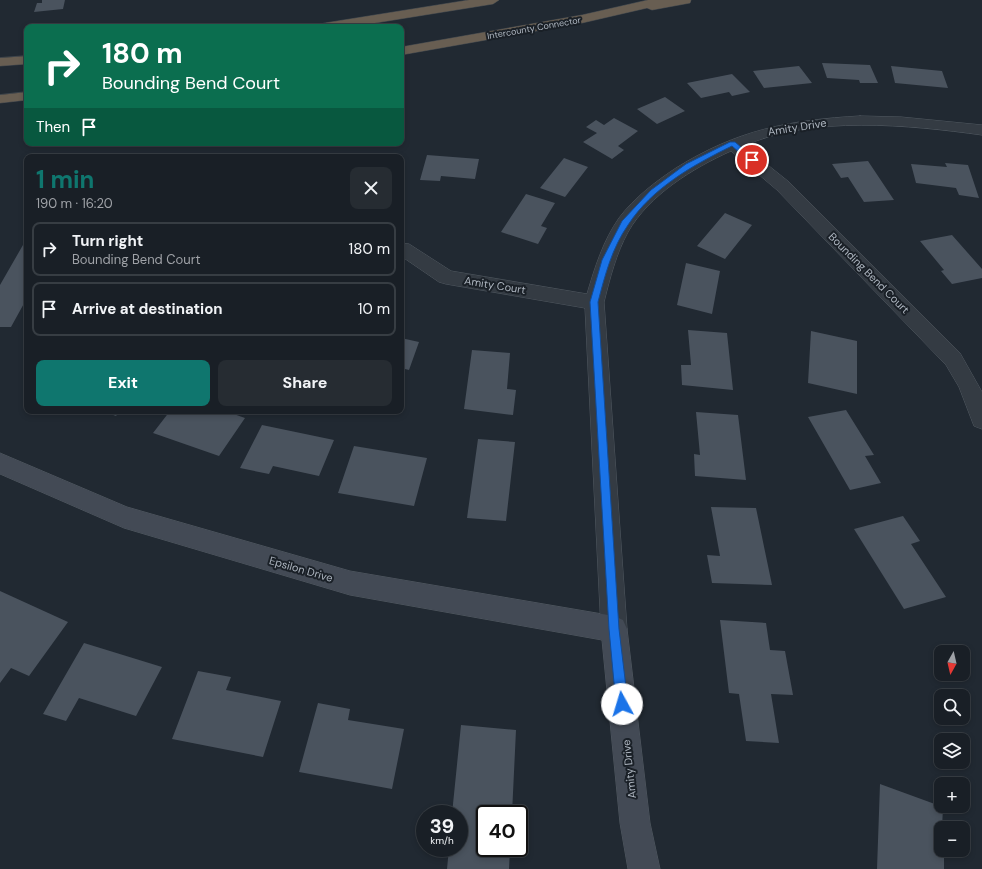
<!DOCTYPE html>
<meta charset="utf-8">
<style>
body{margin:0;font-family:"DM Sans",sans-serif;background:#262c32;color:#f1f3f6;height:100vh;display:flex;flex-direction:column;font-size:15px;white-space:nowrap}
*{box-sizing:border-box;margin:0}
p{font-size:13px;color:#9fa2a7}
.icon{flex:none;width:22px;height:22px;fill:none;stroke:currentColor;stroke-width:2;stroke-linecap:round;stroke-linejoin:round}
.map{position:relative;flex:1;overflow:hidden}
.panel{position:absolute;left:24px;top:154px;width:380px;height:260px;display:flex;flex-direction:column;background:#191f26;border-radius:8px;box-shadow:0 2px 6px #0003,0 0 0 1px #373d43}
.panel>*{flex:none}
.banner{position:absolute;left:24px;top:24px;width:380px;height:122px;border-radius:8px;box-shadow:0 2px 6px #0003,0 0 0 1px #373d43;background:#0b6e4f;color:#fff;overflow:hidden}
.needle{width:26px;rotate:188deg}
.buttons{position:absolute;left:934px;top:645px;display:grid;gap:8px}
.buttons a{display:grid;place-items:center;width:36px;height:36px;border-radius:8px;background:#191f26;box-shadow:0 2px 6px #0003,0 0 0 1px #373d43;font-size:20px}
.speed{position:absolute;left:416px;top:805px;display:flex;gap:8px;font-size:20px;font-weight:700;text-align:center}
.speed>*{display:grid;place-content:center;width:52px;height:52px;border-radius:50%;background:#191f26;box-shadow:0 2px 6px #0003,0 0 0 1px #373d43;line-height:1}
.speed small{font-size:10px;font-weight:400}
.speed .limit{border:2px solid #111;border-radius:6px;background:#fff;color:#111}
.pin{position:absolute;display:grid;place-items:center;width:34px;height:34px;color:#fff;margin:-17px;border:2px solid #fff;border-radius:50%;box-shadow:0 1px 4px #0007}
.me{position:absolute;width:44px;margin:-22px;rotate:354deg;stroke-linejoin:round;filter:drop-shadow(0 0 3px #0008)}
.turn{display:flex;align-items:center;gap:14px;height:84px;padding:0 12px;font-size:18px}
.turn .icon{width:52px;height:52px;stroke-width:2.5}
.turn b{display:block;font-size:28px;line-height:34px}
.then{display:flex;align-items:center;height:38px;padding:0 12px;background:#0003;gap:8px;font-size:15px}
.round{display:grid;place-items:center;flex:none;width:42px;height:42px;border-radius:8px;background:#262c32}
.overview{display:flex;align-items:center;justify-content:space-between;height:68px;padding:0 12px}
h1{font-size:24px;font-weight:700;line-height:30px;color:#0f766e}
.button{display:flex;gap:8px;margin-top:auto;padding:8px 12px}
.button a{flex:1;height:46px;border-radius:8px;background:#0f766e;color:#fff;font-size:16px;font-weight:700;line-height:46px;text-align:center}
.button a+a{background:#262c32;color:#f1f3f6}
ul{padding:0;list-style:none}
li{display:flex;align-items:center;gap:12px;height:54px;margin:0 8px 6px;padding:0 4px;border:2px solid #373d43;border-radius:8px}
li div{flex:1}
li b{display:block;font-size:15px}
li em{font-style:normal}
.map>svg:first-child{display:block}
.building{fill:#4a535e}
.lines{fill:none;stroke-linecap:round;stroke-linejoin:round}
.street-casing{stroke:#515961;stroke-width:1}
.secondary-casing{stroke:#515961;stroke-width:1}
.highway-casing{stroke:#3f464d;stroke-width:1}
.street{fill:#343b43;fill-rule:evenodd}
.secondary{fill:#434a55;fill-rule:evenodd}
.highway{fill:#685e52;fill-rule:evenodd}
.route{fill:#1a73e8;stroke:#114b97}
.labels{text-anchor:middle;stroke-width:4;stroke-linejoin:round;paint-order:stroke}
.far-street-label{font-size:9px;fill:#aeb6c0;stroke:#1a2027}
.street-label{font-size:11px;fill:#aeb6c0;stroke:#1a2027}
</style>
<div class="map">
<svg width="982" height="869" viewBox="0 0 982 869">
<rect width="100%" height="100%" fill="#212932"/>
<path class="building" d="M42,0H65L63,9L34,12L37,3H42Z
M822,63L870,65L878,83H860L859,80L827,78Z
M799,66L812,83L764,88L753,71Z
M891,66L942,71L948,88L895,83Z
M732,74L750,92L732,96L729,92L701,98L687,83Z
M665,97L685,111L657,124L637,109Z
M614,118L638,131L618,146L624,150L612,159L583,142L597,133L586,127L596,120L604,125Z
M427,155L479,159L475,179L441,176L440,181L420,180Z
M564,158L588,167L565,197L540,188Z
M868,161L894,200L864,202L848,177L841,178L832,164Z
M945,163L968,165L979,198L959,195L956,188L916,183L911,164L947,167Z
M526,194L555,203L541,226L547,228L538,244L501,232Z
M725,213L752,225L725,259L697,246Z
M952,235L982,269V278L952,284L941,271L944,270L920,241Z
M27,238V298L11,327H0V285Z
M686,263L720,271L712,314L677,305Z
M688,330L727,333L733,390L682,385L681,365H691Z
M811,331L857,341V394L808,383Z
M401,338L419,342L409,370L401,368Z
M472,350L510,353L507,389L516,390L513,415L464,409Z
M846,410L874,455L865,456L881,483L850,490L808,417Z
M102,411H120L116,416Z
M170,411H229L228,412L245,418L219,456L153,433Z
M696,412L738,415L746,480L695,476L694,454L700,455Z
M262,425L334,440L319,476L273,466L269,474L240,468Z
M478,439L515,442L506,521L467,518Z
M354,446L427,458L414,506L338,493Z
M711,507L756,508L772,585L712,583L707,555L720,556Z
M903,516L920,541L911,544L946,597L904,609L854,529Z
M0,591L68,622L29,676L11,668L0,683Z
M720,620L766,623L770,650L785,651L793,695L771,694L779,743L746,741L739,694L729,693Z
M84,643L162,667L136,716L79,698L66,721L43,714Z
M198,671L231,677L226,690L281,701L263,757L172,739Z
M318,703L350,709L348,720L404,729L392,789L299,772Z
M461,725L516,730L512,814H485V848H510L509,869H447L449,848H459V814H452Z
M880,784L943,807L941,850H944V869H877Z"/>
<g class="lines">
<g class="street-casing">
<path id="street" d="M860,116L901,117L982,125V135C910,125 811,115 744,146L789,182L960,353L982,392V429L974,426L959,387L946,365L777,190L731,151C693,168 649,195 628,232C616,254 610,278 604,302L627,629L623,638L614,642L605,638L601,629L585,308L446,284L439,282L401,256V243L409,244L451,271L587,294C595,267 603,241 619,218C634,198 655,182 676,168C737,130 789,120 860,116Z"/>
</g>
<g class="secondary-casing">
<path id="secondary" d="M0,453L127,507L350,571L614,616L623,620L627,629L650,823L660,869H628L620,823L602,640L350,595L124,528L0,474Z"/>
</g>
<g class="highway-casing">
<path id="highway" d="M469,0H499L493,4L350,27H318L320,24L325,23Z
M648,0H691L690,3L652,10L647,8L582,23L401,55V47L582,15Z
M27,56V64L0,66V58Z
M27,92V100L0,103V95Z"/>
</g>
<use href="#street" class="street"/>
<use href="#secondary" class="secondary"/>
<use href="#highway" class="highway"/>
</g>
<path class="route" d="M730,142H735L755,159V162H750L732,146C693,165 652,188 628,225C612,248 605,275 598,302L619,629L628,704L626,708L622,709L618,708L616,704L609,629L590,302L602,260L622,221L651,190L686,164Z"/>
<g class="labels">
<g class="far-street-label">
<text transform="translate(534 28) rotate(-10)" y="3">Intercounty Connector</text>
</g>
<g class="street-label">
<text transform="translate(797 127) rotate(-9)" y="4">Amity Drive</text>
<text transform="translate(869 273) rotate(45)" y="4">Bounding Bend Court</text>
<text transform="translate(495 285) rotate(9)" y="4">Amity Court</text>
<text transform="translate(301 569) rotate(16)" y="4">Epsilon Drive</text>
<text transform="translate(629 769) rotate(-96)" y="4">Amity Drive</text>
</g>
</g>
</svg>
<div class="buttons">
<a><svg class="needle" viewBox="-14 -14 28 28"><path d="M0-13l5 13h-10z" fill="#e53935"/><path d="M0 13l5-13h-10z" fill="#9fa2a7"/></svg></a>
<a><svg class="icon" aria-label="search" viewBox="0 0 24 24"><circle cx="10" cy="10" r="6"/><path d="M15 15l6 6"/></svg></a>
<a><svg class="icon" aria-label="layers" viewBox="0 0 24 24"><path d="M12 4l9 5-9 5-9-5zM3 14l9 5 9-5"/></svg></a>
<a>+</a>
<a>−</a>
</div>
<div class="speed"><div>39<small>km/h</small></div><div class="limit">40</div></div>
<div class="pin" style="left:752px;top:160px;background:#d93025"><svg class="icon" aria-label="arrive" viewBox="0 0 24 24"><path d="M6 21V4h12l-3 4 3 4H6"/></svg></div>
<svg class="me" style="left:622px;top:704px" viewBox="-20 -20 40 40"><circle r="19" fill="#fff"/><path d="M0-13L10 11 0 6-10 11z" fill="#1a73e8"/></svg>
<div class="banner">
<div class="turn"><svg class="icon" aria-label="right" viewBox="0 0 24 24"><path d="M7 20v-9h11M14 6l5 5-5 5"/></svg><div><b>180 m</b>Bounding Bend Court</div></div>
<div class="then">Then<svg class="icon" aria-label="arrive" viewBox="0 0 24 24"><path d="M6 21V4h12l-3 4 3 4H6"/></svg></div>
</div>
<section class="panel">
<div class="overview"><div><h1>1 min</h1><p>190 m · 16:20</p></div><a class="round"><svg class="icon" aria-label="close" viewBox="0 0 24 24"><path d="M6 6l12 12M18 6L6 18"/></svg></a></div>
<ul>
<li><svg class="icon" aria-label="right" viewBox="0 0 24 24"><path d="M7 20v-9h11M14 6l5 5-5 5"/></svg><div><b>Turn right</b><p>Bounding Bend Court</p></div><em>180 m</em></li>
<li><svg class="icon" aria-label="arrive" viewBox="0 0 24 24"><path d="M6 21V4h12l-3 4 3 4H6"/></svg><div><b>Arrive at destination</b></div><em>10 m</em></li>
</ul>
<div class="button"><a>Exit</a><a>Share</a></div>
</section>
</div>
